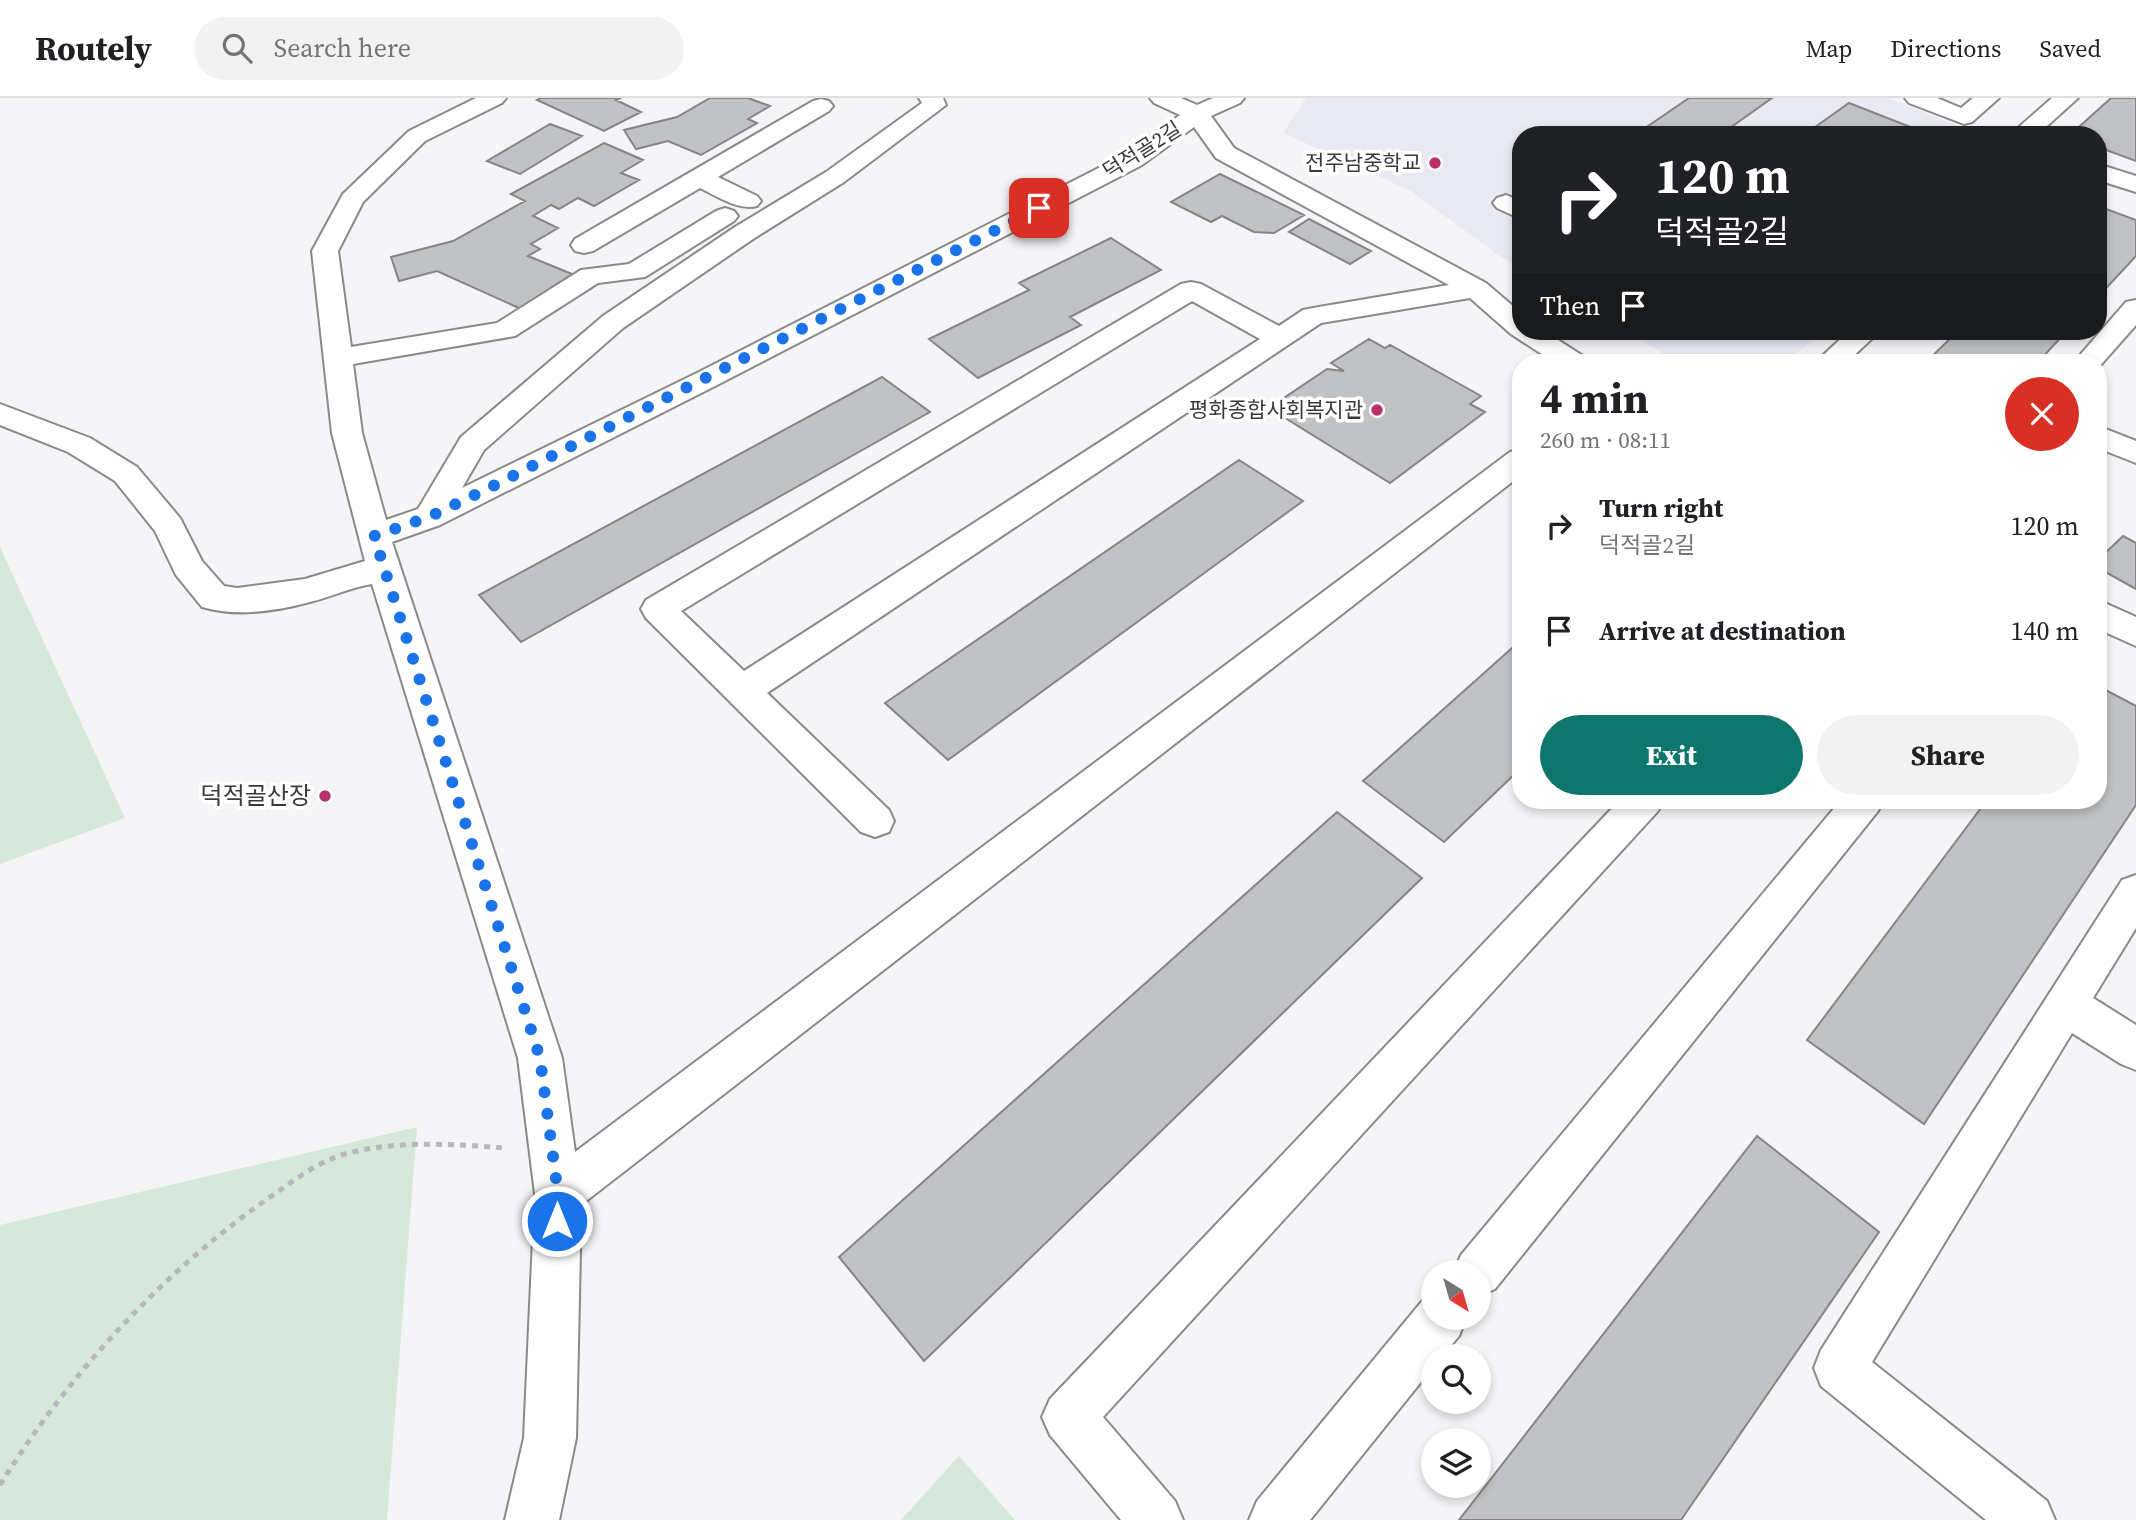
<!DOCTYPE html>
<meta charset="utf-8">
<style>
body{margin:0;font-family:"Source Serif 4","Noto Sans KR",serif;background:#f2f2f2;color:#202124;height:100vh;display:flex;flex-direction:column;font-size:26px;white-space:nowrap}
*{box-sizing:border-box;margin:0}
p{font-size:23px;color:#757577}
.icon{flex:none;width:38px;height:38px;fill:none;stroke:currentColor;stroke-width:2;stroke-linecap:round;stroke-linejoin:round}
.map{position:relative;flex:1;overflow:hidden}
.details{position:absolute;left:1512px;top:256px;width:595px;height:455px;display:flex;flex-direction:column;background:#fff;border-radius:28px;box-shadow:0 4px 10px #0003}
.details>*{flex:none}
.top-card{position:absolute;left:1512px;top:28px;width:595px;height:214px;border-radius:28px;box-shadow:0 4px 10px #0003;background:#202124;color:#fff;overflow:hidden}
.needle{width:46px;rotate:143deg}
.buttons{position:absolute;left:1421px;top:1162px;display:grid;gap:14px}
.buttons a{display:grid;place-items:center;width:70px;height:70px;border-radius:50%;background:#fff;box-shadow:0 4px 10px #0003;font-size:35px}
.pin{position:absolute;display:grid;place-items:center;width:60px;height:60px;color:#fff;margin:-30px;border-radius:14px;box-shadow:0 4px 10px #0006}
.me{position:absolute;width:77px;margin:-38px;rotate:0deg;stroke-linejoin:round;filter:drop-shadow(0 0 5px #0008)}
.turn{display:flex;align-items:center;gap:24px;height:147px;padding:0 28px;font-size:32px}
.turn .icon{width:91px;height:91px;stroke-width:2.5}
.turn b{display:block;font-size:49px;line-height:60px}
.then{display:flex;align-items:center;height:66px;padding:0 28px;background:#0003;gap:14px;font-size:26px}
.round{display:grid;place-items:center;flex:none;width:74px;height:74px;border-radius:37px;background:#f2f2f2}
.head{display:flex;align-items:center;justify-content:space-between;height:119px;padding:0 28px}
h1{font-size:42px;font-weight:700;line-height:52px}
.action{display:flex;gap:14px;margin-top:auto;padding:14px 28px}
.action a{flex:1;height:80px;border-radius:42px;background:#0f766e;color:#fff;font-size:28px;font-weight:700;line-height:80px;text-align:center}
.action a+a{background:#f2f2f2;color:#202124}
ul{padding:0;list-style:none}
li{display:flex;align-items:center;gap:21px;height:105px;padding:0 28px}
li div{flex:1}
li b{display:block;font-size:26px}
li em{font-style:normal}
header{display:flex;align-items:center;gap:42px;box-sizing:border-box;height:98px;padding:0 35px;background:#fff;border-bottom:2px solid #e0e0e0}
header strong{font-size:33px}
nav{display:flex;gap:38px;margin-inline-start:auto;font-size:24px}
.search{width:490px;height:63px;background:#f2f2f2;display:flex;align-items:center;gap:18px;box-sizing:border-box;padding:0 24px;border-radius:38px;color:#757577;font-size:26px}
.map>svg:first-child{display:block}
.built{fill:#e8e9f3}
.green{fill:#d5e8da}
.building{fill:#c1c2c4;stroke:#858587;stroke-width:2}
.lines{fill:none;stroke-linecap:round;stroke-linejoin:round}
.minor-casing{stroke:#8a8a8c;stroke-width:4}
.path{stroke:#b8b8ba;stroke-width:5;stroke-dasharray:6 6;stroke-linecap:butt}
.minor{fill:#fff;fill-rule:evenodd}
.route{stroke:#1a73e8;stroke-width:12;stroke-dasharray:0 21.6}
.poi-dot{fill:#ba306d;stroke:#fff;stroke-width:2.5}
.labels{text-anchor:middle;stroke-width:7;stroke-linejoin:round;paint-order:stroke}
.far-street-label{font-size:21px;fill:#3a3a3b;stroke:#fff}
.far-poi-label{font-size:21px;fill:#3a3a3b;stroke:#fff;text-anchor:end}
.poi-label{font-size:24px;fill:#3a3a3b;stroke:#fff;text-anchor:end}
</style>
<header>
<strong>Routely</strong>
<div class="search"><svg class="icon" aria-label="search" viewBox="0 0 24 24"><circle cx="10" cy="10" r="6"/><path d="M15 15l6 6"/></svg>Search here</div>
<nav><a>Map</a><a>Directions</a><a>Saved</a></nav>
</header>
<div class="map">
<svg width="2136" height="1422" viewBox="0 0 2136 1422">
<rect width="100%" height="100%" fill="#f5f5f8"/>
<path class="built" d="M1306,0H1888L1956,27L1945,37H1521V170L1498,157L1411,93L1283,35Z
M1627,233H1626H1824L1786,264H1676Z"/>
<path class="green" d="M0,449L125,720L0,766Z
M417,1029L387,1422H0V1127Z
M959,1358L1015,1422H901Z"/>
<path class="building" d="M541,0H621L616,2L641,14L604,33L537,2Z
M710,0H748L770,8L748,21L757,25L701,57L668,43L636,51L624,32L677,19Z
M1689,0H1772L1720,37H1635Z
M2111,0H2136V63L2098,49V37H2070Z
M1849,5L1931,37H1804Z
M550,26L582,38L520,76L487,63Z
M604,45L643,62L621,75L639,82L594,108L578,100L559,111L551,107L533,118L558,130L531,146L540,151L528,158L572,176L521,211L437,173L399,183L391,159L453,143L525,103L511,96Z
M1220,76L1304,117L1274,135L1254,134L1222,118L1211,124L1171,104Z
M2098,108L2136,122V158L2098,199Z
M1309,121L1371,153L1350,166L1289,134Z
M1111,140L1161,172L1070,219L1081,227L978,280L929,241L1029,192L1019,185Z
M1958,233H2067L2038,264H1926Z
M1369,241L1385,250L1390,247L1481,298L1470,306L1485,314L1390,385L1269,310L1327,271L1344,273L1331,265Z
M882,279L930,314L521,544L479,497Z
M1239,362L1303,403L948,662L885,605Z
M2123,438L2136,445V491L2098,470V462Z
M1521,542V670L1444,744L1363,683Z
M2098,588L2136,608V707L1924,1026L1807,942L1987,702H2098Z
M1337,714L1422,780L924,1263L839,1159Z
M1757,1038L1879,1134L1681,1422H1459Z"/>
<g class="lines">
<g class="minor-casing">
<path id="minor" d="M476,0H506L502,5L425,43L363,104L338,153L351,249L497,225L581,172L629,166L716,113L725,110L734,113L738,118L734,123L645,179L598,185L515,238L353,266L362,335L386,422L418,411L461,339L603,218L735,129L826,74L922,5L919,0H943L946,7L844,84L753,141L623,230L484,352L462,390L699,274L1124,57L1180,17L1154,5L1150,0H1181L1197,7L1213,0H1244L1240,5L1211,18L1234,50L1486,185L1521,215V233H1544L1583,258L1587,264H1554L1511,236L1470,200L1321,225L767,595L889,712L894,723L889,734L875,739L861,734L646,520L641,511L646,502L1181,186L1191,184L1201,186L1279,228L1303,212L1313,210L1449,187L1216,60L1194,29L1142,67L719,286L440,427L392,444L562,960L575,1054L1510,354L1521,351V377L581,1107L576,1340L559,1422H505L524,1340L535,1096L518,960L372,486C351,489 331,499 310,504C277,513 235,519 202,509L176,477L155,433L115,383L68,354L0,327V306L90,340L137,369L180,420L202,463L224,488L237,490L305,481L365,463L332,335L312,153L343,96L409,33ZM1192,203L1260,241L744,573L681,513Z
M1905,0H1937L1961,10L1973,0H1999L1972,24L1964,26L1909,5Z
M2052,0H2078L2037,37H2010Z
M821,1L829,3L833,8L829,13L718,79L757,98L761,103L757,108C738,113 717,98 700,90L593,153L584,155L575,153L571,147L575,141L813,3Z
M2098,66L2136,78V94L2098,82Z
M1506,97L1521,103V121L1497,110L1493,105L1497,100Z
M2136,202V227L2098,270V264H2074L2126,204Z
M1849,233H1880L1847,264H1816Z
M2098,328L2136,343V365L2098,350Z
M2098,502L2136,519V548L2098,531Z
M1620,702H1663L1658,713L1103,1319L1175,1403L1183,1422H1121L1050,1337L1042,1319L1050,1301Z
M1841,702H1883L1878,713L1495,1191L1479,1198V1174H1454L1461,1157Z
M2136,777V830L2093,900L2136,927V972L2121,966L2072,935L1872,1264L2047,1403L2055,1422H1986L1821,1288L1814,1270L1821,1252L2122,782Z
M1433,1198V1220H1466L1459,1238L1442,1258H1433V1269L1310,1422H1249L1257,1403L1423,1202Z"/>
</g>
<path class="path" d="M0,1387C70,1274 166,1170 276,1095C297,1080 320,1063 345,1056C395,1042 453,1046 504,1050"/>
<use href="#minor" class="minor"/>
</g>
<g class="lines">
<path class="route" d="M557,1123L558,1096L540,960L374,438L429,419L487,391L1039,110"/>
</g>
<g class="poi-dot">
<circle cx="1435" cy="65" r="7"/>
<circle cx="1377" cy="312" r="7"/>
<circle cx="325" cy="698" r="7"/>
</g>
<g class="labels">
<g class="far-street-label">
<text transform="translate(1142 52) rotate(-32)" y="7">덕적골2길</text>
</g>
<g class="far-poi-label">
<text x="1421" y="72">전주남중학교</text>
<text x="1363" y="319">평화종합사회복지관</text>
</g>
<g class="poi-label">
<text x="311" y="706">덕적골산장</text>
</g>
</g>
</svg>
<div class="buttons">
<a><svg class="needle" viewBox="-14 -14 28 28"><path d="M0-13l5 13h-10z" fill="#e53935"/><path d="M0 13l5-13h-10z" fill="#757577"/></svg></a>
<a><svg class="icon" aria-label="search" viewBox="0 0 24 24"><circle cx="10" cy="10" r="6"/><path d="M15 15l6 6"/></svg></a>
<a><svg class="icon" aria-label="layers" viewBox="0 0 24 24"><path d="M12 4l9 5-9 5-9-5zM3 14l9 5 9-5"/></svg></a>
</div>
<div class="pin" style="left:1039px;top:110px;background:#d93025"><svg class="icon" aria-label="arrive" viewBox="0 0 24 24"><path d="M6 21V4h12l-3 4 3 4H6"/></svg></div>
<svg class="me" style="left:557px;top:1123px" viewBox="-20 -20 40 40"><circle r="17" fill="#1a73e8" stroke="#fff" stroke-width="3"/><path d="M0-11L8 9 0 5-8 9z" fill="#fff"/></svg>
<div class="top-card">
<div class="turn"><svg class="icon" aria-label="right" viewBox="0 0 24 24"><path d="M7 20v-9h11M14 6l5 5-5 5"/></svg><div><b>120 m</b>덕적골2길</div></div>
<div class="then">Then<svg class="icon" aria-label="arrive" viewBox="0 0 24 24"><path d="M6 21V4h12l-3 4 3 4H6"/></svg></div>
</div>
<section class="details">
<div class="head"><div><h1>4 min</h1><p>260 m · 08:11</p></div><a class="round" style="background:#d93025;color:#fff"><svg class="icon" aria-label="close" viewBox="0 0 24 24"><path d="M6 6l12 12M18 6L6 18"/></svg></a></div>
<ul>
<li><svg class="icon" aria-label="right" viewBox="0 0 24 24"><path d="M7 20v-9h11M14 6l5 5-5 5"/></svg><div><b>Turn right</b><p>덕적골2길</p></div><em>120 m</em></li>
<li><svg class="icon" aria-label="arrive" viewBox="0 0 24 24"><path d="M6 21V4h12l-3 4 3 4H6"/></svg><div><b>Arrive at destination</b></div><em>140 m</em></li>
</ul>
<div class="action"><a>Exit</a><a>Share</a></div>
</section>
</div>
